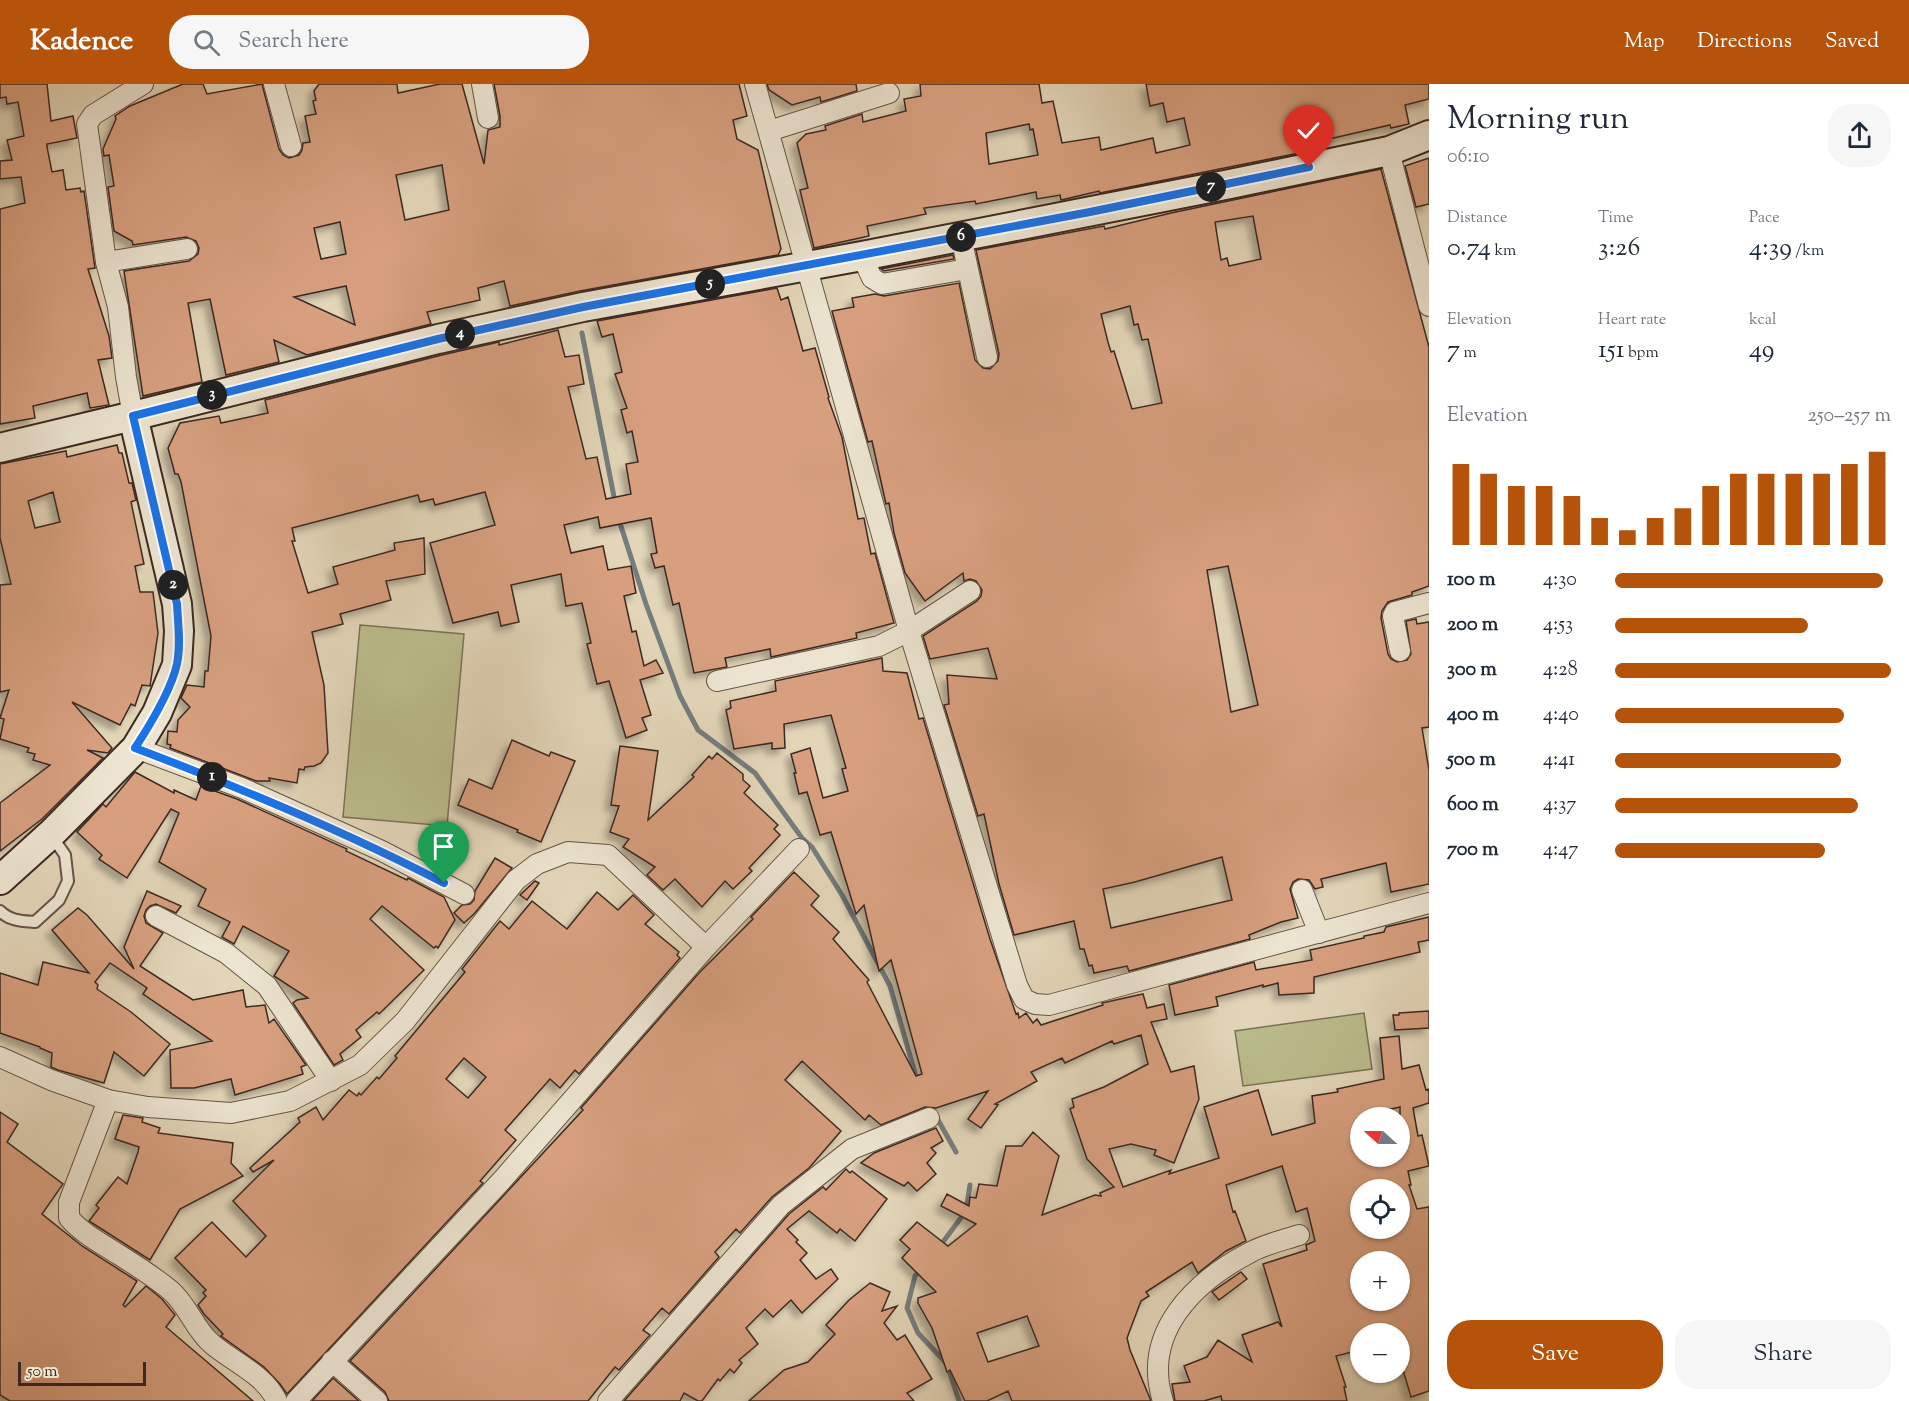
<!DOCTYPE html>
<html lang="en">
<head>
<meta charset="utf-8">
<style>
	body { margin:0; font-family:"Sorts Mill Goudy",serif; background:#f6f6f7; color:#1f2937; height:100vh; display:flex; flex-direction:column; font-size:22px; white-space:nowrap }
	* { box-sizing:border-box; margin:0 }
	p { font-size:20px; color:#747a83 }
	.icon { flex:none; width:33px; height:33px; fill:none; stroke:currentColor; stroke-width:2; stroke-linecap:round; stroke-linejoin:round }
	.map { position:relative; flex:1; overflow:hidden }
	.sheet { display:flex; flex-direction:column; background:#fff; width:480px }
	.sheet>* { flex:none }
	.needle { width:39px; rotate:291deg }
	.buttons { position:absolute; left:1350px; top:1023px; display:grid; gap:12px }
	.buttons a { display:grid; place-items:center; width:60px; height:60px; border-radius:50%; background:#fff; box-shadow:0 2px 4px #0004; font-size:30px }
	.scale { position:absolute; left:18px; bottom:15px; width:128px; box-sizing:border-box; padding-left:6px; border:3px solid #3d2921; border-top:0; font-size:16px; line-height:21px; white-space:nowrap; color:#3d2921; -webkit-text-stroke:4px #ece4d1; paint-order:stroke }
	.pin { position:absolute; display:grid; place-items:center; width:51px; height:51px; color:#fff; margin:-62px -26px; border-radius:50% 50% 50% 0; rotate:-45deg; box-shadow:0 0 6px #0007 }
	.pin .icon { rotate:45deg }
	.km { position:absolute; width:30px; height:30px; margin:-15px; border-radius:50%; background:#222; color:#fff; font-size:16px; line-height:30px; text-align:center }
	.round { display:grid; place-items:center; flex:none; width:63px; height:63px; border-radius:24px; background:#f6f6f7 }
	.head { display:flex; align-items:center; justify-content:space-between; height:102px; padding:0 18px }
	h1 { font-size:33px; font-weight:600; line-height:45px }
	.stats { display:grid; grid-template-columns:repeat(3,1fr); gap:9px; height:102px; padding:6px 18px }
	.stats div { display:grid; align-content:center }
	.stats b { font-size:26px; font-weight:600 }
	.stats small { font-size:16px; font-weight:400 }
	.stats p { font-size:16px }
	.chart { height:168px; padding:12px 18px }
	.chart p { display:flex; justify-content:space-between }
	.chart svg { width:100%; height:108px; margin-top:6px; stroke:#b45309; stroke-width:6 }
	.primary-button { display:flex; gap:12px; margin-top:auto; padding:12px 18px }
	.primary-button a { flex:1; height:69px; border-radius:24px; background:#b45309; color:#fff; font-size:24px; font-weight:600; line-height:69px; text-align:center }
	.primary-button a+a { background:#f6f6f7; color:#1f2937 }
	ul { padding:0 18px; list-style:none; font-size:20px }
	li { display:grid; grid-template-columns:96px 72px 1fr; align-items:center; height:45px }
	li i { height:15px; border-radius:8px; background:#b45309 }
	header { display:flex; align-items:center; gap:36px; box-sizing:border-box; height:84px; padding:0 30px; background:#b45309; color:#fff }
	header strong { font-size:28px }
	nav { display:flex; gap:33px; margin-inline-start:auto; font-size:21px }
	.search { width:420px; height:54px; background:#f6f6f7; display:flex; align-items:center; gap:15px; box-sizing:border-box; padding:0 21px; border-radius:24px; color:#747a83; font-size:22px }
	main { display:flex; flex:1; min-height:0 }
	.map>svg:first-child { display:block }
	.green { fill:#babb8a; stroke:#7c7256; stroke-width:1.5 }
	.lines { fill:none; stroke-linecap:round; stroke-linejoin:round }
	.stream { stroke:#757d7d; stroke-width:5 }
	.building { fill:#d79f7e; stroke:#3d2921; stroke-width:1.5; fill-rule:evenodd; filter:url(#shadow) }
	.lane-casing { stroke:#665447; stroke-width:14 }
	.street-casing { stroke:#665447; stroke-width:22 }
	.secondary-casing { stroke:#3d2921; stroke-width:32 }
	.lane { stroke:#ece4d1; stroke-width:10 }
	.street { stroke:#ece4d1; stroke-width:20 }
	.secondary { stroke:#ece4d1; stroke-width:28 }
	.route-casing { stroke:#fff; stroke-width:12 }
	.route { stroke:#1a73e8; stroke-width:8 }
</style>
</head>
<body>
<header>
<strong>Kadence</strong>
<div class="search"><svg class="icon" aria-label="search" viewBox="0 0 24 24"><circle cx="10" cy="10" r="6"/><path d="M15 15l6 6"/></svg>Search here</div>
<nav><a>Map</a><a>Directions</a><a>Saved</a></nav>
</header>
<main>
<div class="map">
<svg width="1429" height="1317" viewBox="0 0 1429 1317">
	<defs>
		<filter id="shadow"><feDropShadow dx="-5.5" dy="5.5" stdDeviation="3" flood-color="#0004"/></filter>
	</defs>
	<rect width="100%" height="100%" fill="#e2d5b8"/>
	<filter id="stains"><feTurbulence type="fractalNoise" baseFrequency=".00333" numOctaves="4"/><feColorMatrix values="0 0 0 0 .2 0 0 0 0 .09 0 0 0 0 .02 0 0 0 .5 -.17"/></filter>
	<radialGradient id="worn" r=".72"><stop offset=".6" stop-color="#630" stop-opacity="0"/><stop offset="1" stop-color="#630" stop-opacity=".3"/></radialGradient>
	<!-- green -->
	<g class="green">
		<polygon points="360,541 464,550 447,742 343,733"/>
		<polygon points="1364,929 1372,985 1243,1002 1235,947"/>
	</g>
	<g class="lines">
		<!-- stream -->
		<g class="stream">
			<polyline points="582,249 615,418"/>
			<polyline points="619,436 646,520 680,612 698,646 755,689 802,754 812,763 842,811 890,902 917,996"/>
			<polyline points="928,1018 956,1068"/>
			<polyline points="940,1162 966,1127 970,1101"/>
			<polyline points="921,1185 915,1192 907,1224 918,1249 947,1280 959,1317"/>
		</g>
	</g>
	<!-- building -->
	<g class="building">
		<polygon points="0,0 47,0 51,37 73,32 77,54 47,60 47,63 52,88 63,86 66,106 80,104 81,108 84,107 95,184 88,185 109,252 112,274 98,276 109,321 90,324 87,309 33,322 35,334 0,340 0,125 25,119 21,93 0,95 0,77 12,76 7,56 24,52 18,18 7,20 6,13 0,14"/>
		<path d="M183,0H203L207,10L262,0L279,65L283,71L289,74L299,71L302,66L303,59L310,58L305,32L316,30L313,17L316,16L314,7L319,0H397L398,9L440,0H462L484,80L488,46L500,43V32L494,0H739L747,32L733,36L737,55L758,66L781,165L778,171L580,207L510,222L504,197L478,204L480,216L427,228L431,240L307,271L274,256L279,278L226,291L210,215L188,219L202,298L143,312L124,187L189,177L198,170L199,164L196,157L186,153L133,161L132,157L114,147L108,103L114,102L109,71L104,72L103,65L116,35L115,32L130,22ZM442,81L449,126L405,136L396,91ZM340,138L346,170L321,175L314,144ZM346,202L355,241L294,213Z"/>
		<polygon points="767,0 856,0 857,7 821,18 820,13 792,21 769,6"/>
		<path d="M920,0H1039L1042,19L1053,17L1062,59L1099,53L1101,66L1153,54L1156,69L1190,61L1184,34L1167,38L1163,19L1150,22L1146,0H1429V15L1405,21L1409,40L1391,44L1390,41L1303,61L1304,68L1100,109L1099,107L1061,116L1060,111L1037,115L1036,108L976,120L975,117L924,124L926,130L867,142L869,152L814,164L800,106L808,104L797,59L806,50L826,46L825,42L862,30L863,38L906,27L904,15L921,12ZM1029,40L1030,46L1033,45L1038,71L989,80L986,49Z"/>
		<polygon points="1429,74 1429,120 1416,123 1405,82"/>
		<path d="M1381,85L1429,263V502L1412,508V511L1388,518L1382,527L1381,534L1388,570L1391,575L1397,578L1407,576L1411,570L1406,537L1416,535L1417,540L1429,538V643L1422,644L1429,686V800L1391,808L1386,779L1321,795L1323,803L1315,805L1309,796L1298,795L1293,798L1290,805L1298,834L1281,838L1249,851L1250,855L1129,887L1127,882L1094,889L1092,881L1089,882L1084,865H1080L1074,837L1014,851L999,800L984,730L978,732L944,621L949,620L947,591L997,595L988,564L930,575L923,552L977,517L981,512L982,506L976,497L970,495L964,497L963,489L925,517L905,489L894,449L889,419L886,420L872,357L868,358L832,227L854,223L852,214L875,210L884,212L959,199L975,276L983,284L990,285L998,277L999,270L976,166L1104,142L1105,145L1171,129ZM1253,132L1261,175L1229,182L1227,174L1221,176L1215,138ZM1130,222L1134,241L1138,240L1142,256L1148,255L1162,319L1132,325L1114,267L1111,268L1108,258L1101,230ZM1228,482L1258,621L1231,628L1207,486ZM1222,773L1232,816L1111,844L1103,805L1135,798Z"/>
		<polygon points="953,171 954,175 884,187 881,185"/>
		<polygon points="777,204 781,216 788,213 803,267 815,264 829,313 828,314 842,353 858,435 864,434 871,470 875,469 894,539 856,549 857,554 771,573 770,565 725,574 727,583 694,589 679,519 673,521 664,482 655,484 651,470 657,469 651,434 600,444 598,433 564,441 571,469 603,462 608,486 631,482 636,509 624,512 632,548 636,547 644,582 656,576 663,589 640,596 651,631 642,634 647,646 626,654 609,597 597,600 587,560 591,559 582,519 566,522 561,490 511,501 519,538 501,542 498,528 453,539 430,459 495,441 485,408 435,421 433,415 420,418 418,411 292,444 295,457 292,457 308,509 338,500 333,483 395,466 394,459 424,454 425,490 386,497 391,516 340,530 343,540 312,548 324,601 328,669 321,679 314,682 305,683 304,686 299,685 297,699 269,694 270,697 256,697 170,664 171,661 167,660 168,647 177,648 178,636 190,623 181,614 187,601 204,603 205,587 208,587 211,552 181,398 178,390 175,390 168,364 180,339 219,332 221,339 268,329 265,316 442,271 499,258 499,261 558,246 565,273 579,271 584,300 568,303 586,375 597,373 606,415 631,410 626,380 638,378 632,347 627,349 621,326 627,324 615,290 622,288 613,250 602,253 597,237"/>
		<path d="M117,361L119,369H122L129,399H132L136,416L131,418L144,480L135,482L140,508H153L158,549L150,602L142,601L135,622L131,620L120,641L72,618L112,664L108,669L87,666L103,674L42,735L0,767V719L50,681L33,676L35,670L27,668L29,664L0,655L4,635L0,634L9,606L0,608V501L11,500L0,454V380L66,367L67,373ZM53,408L60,438L35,444L28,417Z"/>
		<path d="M882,574L883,587L907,589L919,635L923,634L990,855L1016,930L1018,929L1019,934L1026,929L1033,939L1037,935L1041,941L1103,921L1102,919L1143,910L1147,924L1164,920L1167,935L1151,938L1171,988L1194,982L1199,1015L1174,1079L1154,1071L1156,1066L1131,1060L1109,1065L1123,1103L1171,1086L1169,1090L1219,1074L1204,1023L1258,1006L1272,1051L1315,1039L1312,1012L1338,1008L1337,1005L1384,995L1380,954L1399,952L1402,985L1419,981L1426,1006L1429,1005V1019L1413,1024L1418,1052L1422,1051L1429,1082L1408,1087L1411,1101H1409L1417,1125L1429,1123V1307L1411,1313L1400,1276V1250H1360V1266L1336,1272L1346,1303H1344L1347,1317H1222L1221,1312L1204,1317H1175L1172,1300L1190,1298L1184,1282L1207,1273L1218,1256L1252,1278L1242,1251L1278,1238L1282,1243L1263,1180L1307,1166L1306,1161L1315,1157L1307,1124L1296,1128L1282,1082L1226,1101L1233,1128L1235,1127L1246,1157L1226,1167L1198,1189L1192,1178L1146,1208L1149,1212L1141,1217L1127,1254L1130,1266L1151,1317H1012L1008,1307L987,1317H965L950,1286L947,1288L932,1244L918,1219V1214L936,1208L902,1174L910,1165L900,1156L917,1138L948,1162L976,1140L941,1122L947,1110L969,1122L970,1113L976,1114L979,1100L997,1102L1006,1062H1022L1033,1048L1059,1072L1042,1131L1095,1111L1101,1112L1100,1109L1114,1103L1087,1075L1070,1025L1074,1023L1072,1015L1104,1003L1148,980L1141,951L1114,960L1112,957L1065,979L1062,974L1031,988L1037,997L995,1020L998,1021L981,1044L968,1035L988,1007L936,1024L925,1023L881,1041L869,1031L865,1036L802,977L785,996L841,1047L809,1084L772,1113L740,1149L736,1145L715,1168L719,1173L669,1230L662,1224L643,1246L650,1251L619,1286L615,1283L588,1317H389L385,1308L350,1277L583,1026L581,1024L699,889L753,835L751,833L794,788L819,812L811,821L839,848L833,855L869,896L867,898L916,992L922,990L891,876L879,887L864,821L856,830L831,748L820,751L807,708L799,710L794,689H796L791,670L810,664L823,714L848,707L842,685L846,684L831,631L784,640L785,664L772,665V659L734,665L726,626L731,624L730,617L776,607L775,597ZM1400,1023V1072H1360V1032ZM1360,1106H1400V1144H1360ZM1360,1178H1400V1216H1360ZM1027,1232L1039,1262L988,1278L977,1249Z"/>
		<polygon points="512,656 549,672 551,668 575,677 541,758 517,748 518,746 458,721 469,695 492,705"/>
		<polygon points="620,662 658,667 648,736 694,693 692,691 709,672 712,675 717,669 743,690 743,696 750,702 744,709 778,741 774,745 780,751 749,784 752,787 733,805 725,797 702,823 675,795 663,806 647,791 655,783 623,763 629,755 610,748 619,722 611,721"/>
		<polygon points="135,688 174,709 174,706 196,716 201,702 237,715 347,765 346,767 407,796 408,794 444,813 455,836 438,864 436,862 434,864 382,822 370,835 424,886 379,930 377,928 356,946 361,953 340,970 343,976 334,981 293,919 297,916 308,914 274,892 289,867 243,842 234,860 222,853 230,838 198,822 206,805 159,778 179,729 171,725 127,794 99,775 102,771 77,748 103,720 106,723"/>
		<polygon points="495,774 512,784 474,830 464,839 454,829 462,821 470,820 474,816 475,807"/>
		<polygon points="535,797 539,799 527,816 520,811"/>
		<polygon points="147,807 181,822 176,829 156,820 150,822 146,826 144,832 146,839 163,849 140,882 193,916 243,906 246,923 265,921 269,939 274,935 306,981 301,983 303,990 235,1011 231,995 194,1004 171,1004 170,966 212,957 143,910 147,904 110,879 95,898 98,901 97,905 131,928 170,960 144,992 114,968 104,999 58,986 51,983 52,969 40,964 40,963 0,949 0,889 38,901 43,878 89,889 52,846 78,824 87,831 134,885 124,863"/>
		<path d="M597,808L618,826L633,811L654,831L645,840L679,868L677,871L680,874L579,990L575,986L560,1004L550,995L505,1046L516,1056L480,1097L483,1099L287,1310L280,1300L264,1283L221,1252L223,1250L204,1230L198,1221L206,1212L203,1209L206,1206L175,1174L212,1138L246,1173L266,1152L233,1117L274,1076L253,1088L250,1084L300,1038L298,1034L316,1023L323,1036L349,1006L357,1012L359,1009L361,1011L377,993L379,995L397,974L395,972L465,888L462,885L500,837L509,845L532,817L567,845ZM464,974L486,993L468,1014L446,995Z"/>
		<polygon points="1429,833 1429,856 1418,858 1420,868 1314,893 1314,909 1279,911 1278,899 1263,903 1263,901 1216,913 1218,922 1175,931 1169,901 1254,878 1256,886 1312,876 1310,866 1364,854 1364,852 1384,848 1386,843"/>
		<polygon points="1429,927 1429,944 1395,946 1393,931 1399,931 1399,929"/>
		<polygon points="0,1028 18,1040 7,1058 63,1100 42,1130 82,1162 137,1197 123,1221 125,1223 146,1202 162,1215 175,1231 166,1243 253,1317 10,1317 0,1311"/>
		<polygon points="123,1031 143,1034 142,1038 160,1044 158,1049 233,1059 231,1079 243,1092 180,1125 150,1176 89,1137 99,1124 96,1121 118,1093 127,1100 138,1068 139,1063 115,1055"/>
		<polygon points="936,1044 943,1057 931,1064 936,1069 927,1079 936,1090 917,1107 908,1098 904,1102 861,1079 874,1069"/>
		<polygon points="846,1085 850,1089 852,1087 887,1115 855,1157 840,1145 837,1149 809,1127 787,1145 798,1156 796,1158 807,1169 800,1176 816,1195 831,1185 838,1195 802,1229 791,1216 773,1233 765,1225 746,1244 758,1260 739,1276 742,1279 734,1289 730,1285 720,1297 718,1295 702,1317 698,1317 684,1309 680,1317 624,1317 789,1130 823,1103 826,1106"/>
		<polygon points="1241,1188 1247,1195 1219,1216 1212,1208"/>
		<polygon points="870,1199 890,1208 882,1227 897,1222 884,1239 897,1256 905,1251 932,1295 907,1309 914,1317 749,1317 784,1286 808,1278 835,1250 826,1241 849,1216"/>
		<polygon points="333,1294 359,1317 312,1317"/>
	</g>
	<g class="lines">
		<defs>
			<path id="lane" d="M0,827C10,837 22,837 35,838L59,816L68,797L65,771L51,751"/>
			<g id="street">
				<polyline points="274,0 291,62"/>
				<polyline points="482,0 488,34"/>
				<polyline points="755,0 909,547 1017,901 1024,915 1035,920 1049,921 1429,819"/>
				<polyline points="769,47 889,9"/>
				<polyline points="1389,67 1429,222"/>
				<polyline points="961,153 987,273"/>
				<polyline points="862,172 872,194 882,200 967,185"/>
				<polyline points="106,178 187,165"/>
				<polyline points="133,332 126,293 118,223 106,178 87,40 93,31 143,0"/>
				<polyline points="1400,567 1393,532 1395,528 1429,519"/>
				<polyline points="717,597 879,562 909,547 970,507"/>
				<polyline points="136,664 242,704 382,767 464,810"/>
				<polyline points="1302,806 1319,849"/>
				<polyline points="156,832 226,869 267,902 331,997"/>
				<polyline points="0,973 51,996 108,1016 148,1023 231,1029 290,1017 360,981 405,937 516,796 537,780 568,768 608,771 706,863"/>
				<path d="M108,1016L69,1118V1134C81,1148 97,1157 113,1167C132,1179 152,1191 170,1206C188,1221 194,1245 212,1260C233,1278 264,1290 277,1317"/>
				<polyline points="332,1277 377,1317"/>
				<polyline points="296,1317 503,1095 706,863 799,765"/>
				<polyline points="608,1317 781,1121 852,1065 929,1034"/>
				<path d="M1163,1317C1141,1248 1195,1197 1251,1168C1266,1160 1284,1156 1299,1151"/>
			</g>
			<g id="secondary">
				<polyline points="0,364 133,332 438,255 583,223 862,172 1230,100 1389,67 1429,51"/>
				<polyline points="0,796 51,750 136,664 157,629 177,581 179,547 177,520 133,332"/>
			</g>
		</defs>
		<!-- lane casing -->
		<use href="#lane" class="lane-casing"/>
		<!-- street casing -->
		<use href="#street" class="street-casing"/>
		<!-- secondary casing -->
		<use href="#secondary" class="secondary-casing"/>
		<!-- lane -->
		<use href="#lane" class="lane"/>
		<!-- street -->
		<use href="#street" class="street"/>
		<!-- secondary -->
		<use href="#secondary" class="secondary"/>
	</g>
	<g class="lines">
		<defs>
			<path id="route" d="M444,799C344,747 241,704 135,664C150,641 171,607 177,580C181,561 178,539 177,520L133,332L438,255L583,223L1090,128L1309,83"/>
		</defs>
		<!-- route casing -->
		<use href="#route" class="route-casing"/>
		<!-- route -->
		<use href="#route" class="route"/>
	</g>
	<rect width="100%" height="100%" filter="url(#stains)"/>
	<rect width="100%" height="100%" fill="url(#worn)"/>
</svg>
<div class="buttons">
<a><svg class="needle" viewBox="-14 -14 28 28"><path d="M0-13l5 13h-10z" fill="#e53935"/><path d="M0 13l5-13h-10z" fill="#747a83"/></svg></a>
<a><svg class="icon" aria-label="locate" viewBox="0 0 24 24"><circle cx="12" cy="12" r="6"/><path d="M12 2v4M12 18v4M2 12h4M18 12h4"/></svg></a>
<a>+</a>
<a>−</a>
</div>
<div class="scale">50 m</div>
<div class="pin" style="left:444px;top:799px;background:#1e9e55"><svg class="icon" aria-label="arrive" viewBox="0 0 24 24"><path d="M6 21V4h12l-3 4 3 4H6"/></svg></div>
<div class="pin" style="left:1309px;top:83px;background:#d93025"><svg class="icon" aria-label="check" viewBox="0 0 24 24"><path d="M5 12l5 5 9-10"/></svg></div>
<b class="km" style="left:212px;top:693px">1</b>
<b class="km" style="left:173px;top:501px">2</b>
<b class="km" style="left:212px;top:311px">3</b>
<b class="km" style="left:460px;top:250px">4</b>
<b class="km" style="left:710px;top:200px">5</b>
<b class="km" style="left:961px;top:153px">6</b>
<b class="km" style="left:1211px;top:103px">7</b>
</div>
<section class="sheet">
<div class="head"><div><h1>Morning run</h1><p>06:10</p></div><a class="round"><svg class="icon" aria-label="share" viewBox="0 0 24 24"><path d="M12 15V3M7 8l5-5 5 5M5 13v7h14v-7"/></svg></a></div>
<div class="stats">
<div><p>Distance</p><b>0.74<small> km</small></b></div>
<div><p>Time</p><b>3:26</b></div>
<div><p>Pace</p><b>4:39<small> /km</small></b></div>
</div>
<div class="stats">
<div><p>Elevation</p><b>7<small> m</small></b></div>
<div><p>Heart rate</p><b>151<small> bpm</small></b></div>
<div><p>kcal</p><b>49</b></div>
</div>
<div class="chart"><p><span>Elevation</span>250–257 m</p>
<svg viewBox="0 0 160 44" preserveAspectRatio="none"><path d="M5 44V11M15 44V15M25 44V20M35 44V20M45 44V24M55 44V33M65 44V38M75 44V33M85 44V29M95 44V20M105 44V15M115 44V15M125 44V15M135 44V15M145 44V11M155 44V6"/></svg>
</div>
<ul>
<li><b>100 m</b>4:30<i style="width:97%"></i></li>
<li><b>200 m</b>4:53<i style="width:70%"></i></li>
<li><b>300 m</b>4:28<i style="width:100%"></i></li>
<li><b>400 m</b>4:40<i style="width:83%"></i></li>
<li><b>500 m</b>4:41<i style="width:82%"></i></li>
<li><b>600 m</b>4:37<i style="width:88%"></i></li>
<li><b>700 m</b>4:47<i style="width:76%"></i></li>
</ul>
<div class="primary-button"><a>Save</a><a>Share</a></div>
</section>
</main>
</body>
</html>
